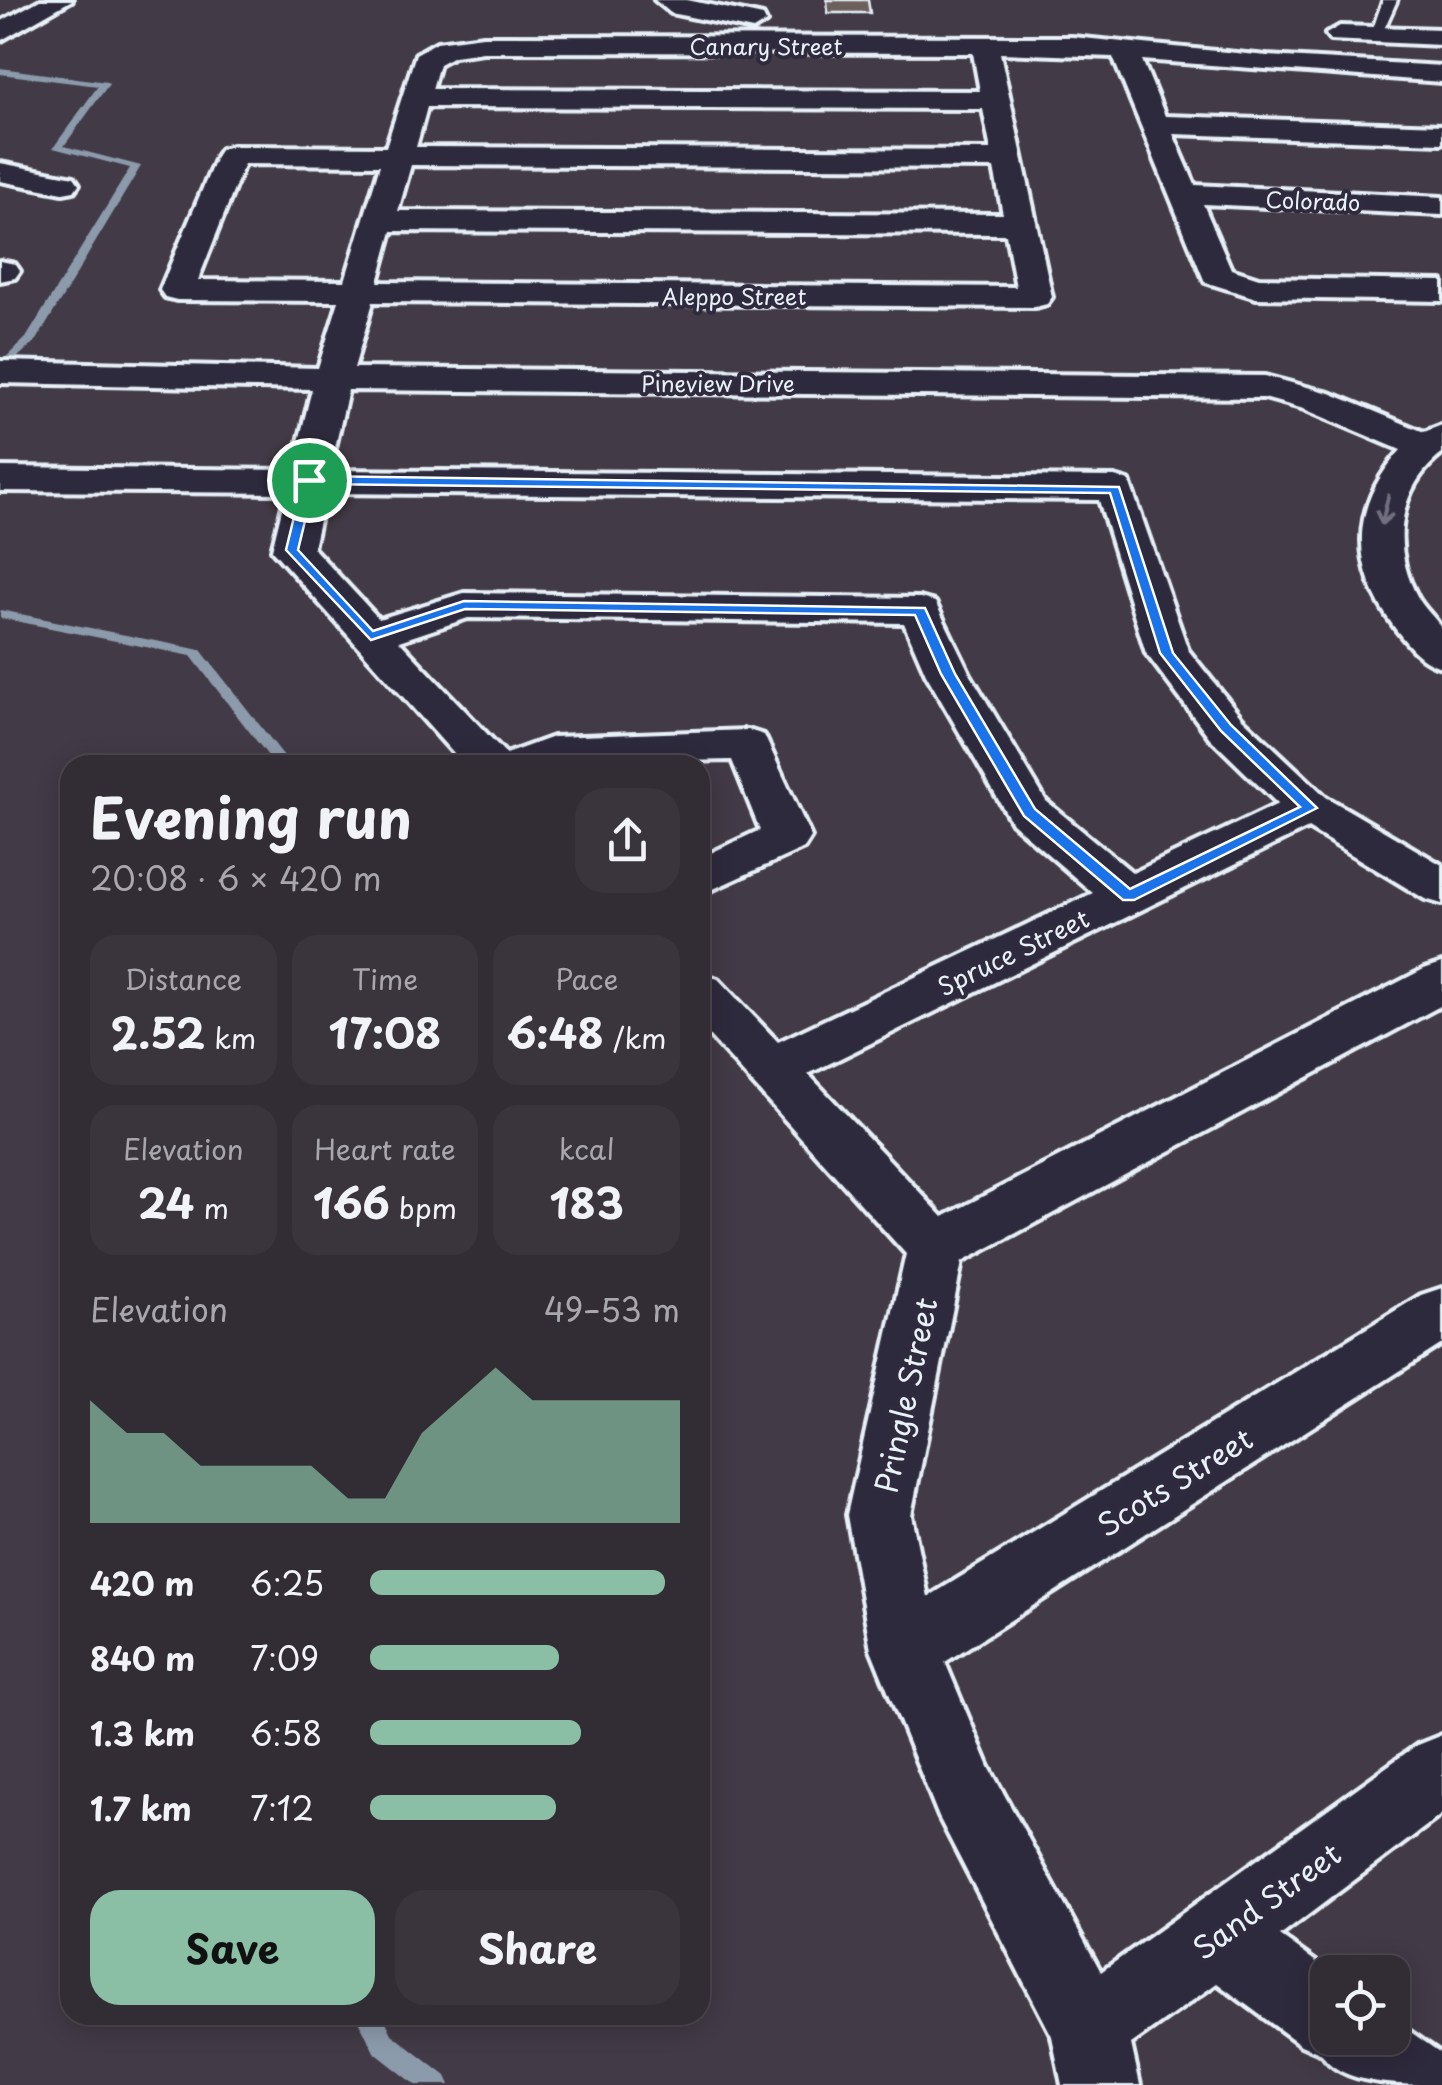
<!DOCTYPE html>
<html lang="en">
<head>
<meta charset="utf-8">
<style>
	body { margin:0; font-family:"Playpen Sans",sans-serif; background:#3a343c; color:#f1f3f6; height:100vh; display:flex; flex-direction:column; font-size:38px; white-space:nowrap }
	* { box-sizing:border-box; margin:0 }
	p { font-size:32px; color:#a8a7ac }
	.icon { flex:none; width:55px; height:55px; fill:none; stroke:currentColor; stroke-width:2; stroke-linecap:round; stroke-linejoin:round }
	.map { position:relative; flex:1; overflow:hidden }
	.panel { position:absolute; left:60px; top:755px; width:650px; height:1270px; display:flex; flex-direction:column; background:#322c34; border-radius:30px; box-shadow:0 5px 25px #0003,0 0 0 2px #4d484f }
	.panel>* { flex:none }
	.fabs { position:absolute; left:1310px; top:1955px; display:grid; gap:20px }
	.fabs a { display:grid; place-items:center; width:100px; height:100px; border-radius:20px; background:#322c34; box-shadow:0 5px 25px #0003,0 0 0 2px #4d484f; font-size:50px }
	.pin { position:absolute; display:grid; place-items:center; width:85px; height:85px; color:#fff; margin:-42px; border:5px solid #fff; border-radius:50%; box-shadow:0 2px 10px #0007 }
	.round { display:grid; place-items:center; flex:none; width:105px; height:105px; border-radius:30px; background:#3a343c }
	.summary { display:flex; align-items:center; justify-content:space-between; height:170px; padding:0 30px }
	h1 { font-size:55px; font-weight:700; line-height:75px }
	.metrics { display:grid; grid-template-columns:repeat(3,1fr); gap:15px; height:170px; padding:10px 30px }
	.metrics div { display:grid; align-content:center; border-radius:25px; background:#3a343c; text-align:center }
	.metrics b { font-size:42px; font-weight:700 }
	.metrics small { font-size:28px; font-weight:400 }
	.metrics p { font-size:28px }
	.chart { height:280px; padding:20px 30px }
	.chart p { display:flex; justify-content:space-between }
	.chart svg { width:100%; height:180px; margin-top:10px; fill:#8abfa5; opacity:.7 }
	.cta { display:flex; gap:20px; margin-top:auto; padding:20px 30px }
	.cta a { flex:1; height:115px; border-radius:30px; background:#8abfa5; color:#111; font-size:40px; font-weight:700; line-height:115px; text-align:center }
	.cta a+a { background:#3a343c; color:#f1f3f6 }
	ul { padding:0 30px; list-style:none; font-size:32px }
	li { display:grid; grid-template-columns:160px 120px 1fr; align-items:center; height:75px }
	li i { height:25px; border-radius:12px; background:#8abfa5 }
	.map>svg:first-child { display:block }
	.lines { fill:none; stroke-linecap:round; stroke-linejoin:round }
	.stream { fill:#8c9bac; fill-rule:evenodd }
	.building { fill:#6d5e5b; stroke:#e8f1f8; stroke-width:2.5 }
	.lane-casing { stroke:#e8f1f8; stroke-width:7 }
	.street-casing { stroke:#e8f1f8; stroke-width:8 }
	.lane { fill:#2f2a3d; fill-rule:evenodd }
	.street { fill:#2f2a3d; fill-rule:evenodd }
	.oneway { stroke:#70707e }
	.route { fill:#1a73e8; stroke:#fff; stroke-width:2.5; fill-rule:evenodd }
	.labels { text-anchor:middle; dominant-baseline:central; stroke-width:8; stroke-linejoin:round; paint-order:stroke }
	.far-street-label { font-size:22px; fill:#e8f1f8; stroke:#2f2a3d }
	.street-label { font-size:25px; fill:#e8f1f8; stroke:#2f2a3d }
	.near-street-label { font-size:30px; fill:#e8f1f8; stroke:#2f2a3d }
</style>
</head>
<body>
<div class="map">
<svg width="1442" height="2085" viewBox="0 0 1442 2085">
	<rect width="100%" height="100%" fill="#423a46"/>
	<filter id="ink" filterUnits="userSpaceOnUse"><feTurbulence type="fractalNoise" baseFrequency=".01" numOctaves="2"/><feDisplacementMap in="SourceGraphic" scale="20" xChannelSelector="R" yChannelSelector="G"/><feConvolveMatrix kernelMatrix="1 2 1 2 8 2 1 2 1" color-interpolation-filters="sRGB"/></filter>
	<g filter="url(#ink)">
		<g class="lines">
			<!-- stream -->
			<g class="stream">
				<polygon points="0,68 107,82 109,84 64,146 141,166 37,340 0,373 0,363 26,338 130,168 53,148 98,86 0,74"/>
				<polygon points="0,610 201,650 291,765 275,765 191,656 0,618"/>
				<polygon points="356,2015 383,2015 392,2034 446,2076 450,2085 416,2085 374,2052"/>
			</g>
		</g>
		<!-- building -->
		<polygon class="building" points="827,0 868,0 870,13 828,13"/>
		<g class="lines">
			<defs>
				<polygon id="lane" points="1383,0 1397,0 1380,38 1370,38"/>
				<g id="street">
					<polygon points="40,0 72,0 0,41 0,22"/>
					<polygon points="655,0 687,0 763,16 766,22 753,30 671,13"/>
					<polygon points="1340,26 1442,29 1442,45 1330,40 1326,34"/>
					<path d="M483,36L1072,37L1267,56L1442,66V82L1142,60L1165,116L1442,125V143L1173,134L1195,185L1442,197V215L1203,204L1231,269L1259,278L1442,281V301L1256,298L1205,282L1113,57L1000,53L1052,297L1047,304L1035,307L373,302L354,368L1265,376L1330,393L1424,432L1442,425V454C1397,488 1391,548 1417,596C1423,608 1435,617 1441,628C1442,637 1442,656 1442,667C1421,662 1408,645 1395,628C1350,566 1350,507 1401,450L1304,409L1264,398L348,390L330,470L1115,477L1129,481L1188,650L1242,718L1326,797L1442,865V904L1425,899L1308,828L808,1074L943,1217L1424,969L1442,963V1005L962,1262L911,1515L928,1597L1421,1295L1442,1288V1344L945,1662L989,1767L1101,1972L1417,1745L1442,1735V1814L1280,1936L1330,1972L1328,2038H1392V2019L1442,2054V2085C1402,2085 1340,2085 1322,2054L1301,2045L1217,1983L1131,2044L1140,2085H1062L1052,2036L939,1817L871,1649L847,1515L906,1254L700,1025V973L718,979L778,1042L1093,893L1012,823L926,674L904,623L468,618L399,641L506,754L553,737L748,730L764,735L811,837L804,848L700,895V858L760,830L732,760L464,765L272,550L286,493L0,491V467L292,470L312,389L0,383V361L318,368L339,301L177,300L165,297L160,290L217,155L221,149L232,146L386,147L416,54L437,42ZM483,52L973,53L980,91L432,89L439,64L454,56ZM427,107L983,109L991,150L416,147ZM244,164L380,165L345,281L198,280ZM411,165L994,168L1003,214L398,211ZM392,231L1006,234L1016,287L378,282ZM325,493L1099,500L1146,653L1210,738L1278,804L1133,873L1046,801L970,674L935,602L920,598L464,593L379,619L313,548Z"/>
					<polygon points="0,163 74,177 79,184 74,191 63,193 0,181"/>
					<polygon points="0,261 15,264 20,271 15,278 0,281"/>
				</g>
			</defs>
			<!-- lane casing -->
			<use href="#lane" class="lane-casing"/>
			<!-- street casing -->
			<use href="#street" class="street-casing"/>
			<!-- lane -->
			<use href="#lane" class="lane"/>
			<!-- street -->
			<use href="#street" class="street"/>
		</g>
		<!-- one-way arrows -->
		<defs><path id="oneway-shaft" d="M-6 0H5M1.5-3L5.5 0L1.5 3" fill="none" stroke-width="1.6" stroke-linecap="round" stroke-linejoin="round" transform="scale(2.5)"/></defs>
		<use class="oneway" href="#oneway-shaft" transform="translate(1385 510) rotate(103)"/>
	</g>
	<!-- route -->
	<path class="route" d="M309,476L1119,487L1173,653L1231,725L1317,808L1134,900H1123L1024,816L941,674L915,615L465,609L371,640L286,550L303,480ZM314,484L1110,493L1160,653L1221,731L1300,807L1130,889L1035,809L955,674L925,608L464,601L373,631L298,550Z"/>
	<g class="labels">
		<!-- far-street labels -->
		<g class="far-street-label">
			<text x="766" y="45">Canary Street</text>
			<text transform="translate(1313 200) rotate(2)">Colorado</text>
			<text x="734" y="295">Aleppo Street</text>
			<text x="718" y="382">Pineview Drive</text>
		</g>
		<!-- street labels -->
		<g class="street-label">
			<text transform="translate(1013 952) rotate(-26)">Spruce Street</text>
		</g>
		<!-- near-street labels -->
		<g class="near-street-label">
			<text transform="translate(905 1395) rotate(-78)">Pringle Street</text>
			<text transform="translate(1174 1481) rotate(-32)">Scots Street</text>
			<text transform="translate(1266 1900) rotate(-36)">Sand Street</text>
		</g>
	</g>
</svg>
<div class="fabs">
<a><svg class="icon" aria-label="locate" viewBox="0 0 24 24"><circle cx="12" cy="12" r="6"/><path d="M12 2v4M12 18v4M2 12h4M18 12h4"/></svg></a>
</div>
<div class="pin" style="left:309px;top:480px;background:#1e9e55"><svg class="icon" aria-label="arrive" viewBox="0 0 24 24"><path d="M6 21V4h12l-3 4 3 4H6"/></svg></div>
<section class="panel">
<div class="summary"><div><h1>Evening run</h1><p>20:08 · 6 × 420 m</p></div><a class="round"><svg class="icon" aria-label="share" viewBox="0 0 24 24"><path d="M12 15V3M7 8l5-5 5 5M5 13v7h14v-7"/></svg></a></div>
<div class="metrics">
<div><p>Distance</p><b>2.52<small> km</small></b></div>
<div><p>Time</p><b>17:08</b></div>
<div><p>Pace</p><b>6:48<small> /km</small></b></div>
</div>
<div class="metrics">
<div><p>Elevation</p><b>24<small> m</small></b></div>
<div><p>Heart rate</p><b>166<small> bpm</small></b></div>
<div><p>kcal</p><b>183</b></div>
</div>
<div class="chart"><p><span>Elevation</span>49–53 m</p>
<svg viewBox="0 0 160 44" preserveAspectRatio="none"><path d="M0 44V14L10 22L20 22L30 30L40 30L50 30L60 30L70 38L80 38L90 22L100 14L110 6L120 14L130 14L140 14L150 14L160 14V44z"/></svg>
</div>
<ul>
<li><b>420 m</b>6:25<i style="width:95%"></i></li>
<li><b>840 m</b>7:09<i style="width:61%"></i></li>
<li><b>1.3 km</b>6:58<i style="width:68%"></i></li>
<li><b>1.7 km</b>7:12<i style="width:60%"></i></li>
</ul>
<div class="cta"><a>Save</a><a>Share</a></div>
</section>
</div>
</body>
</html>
